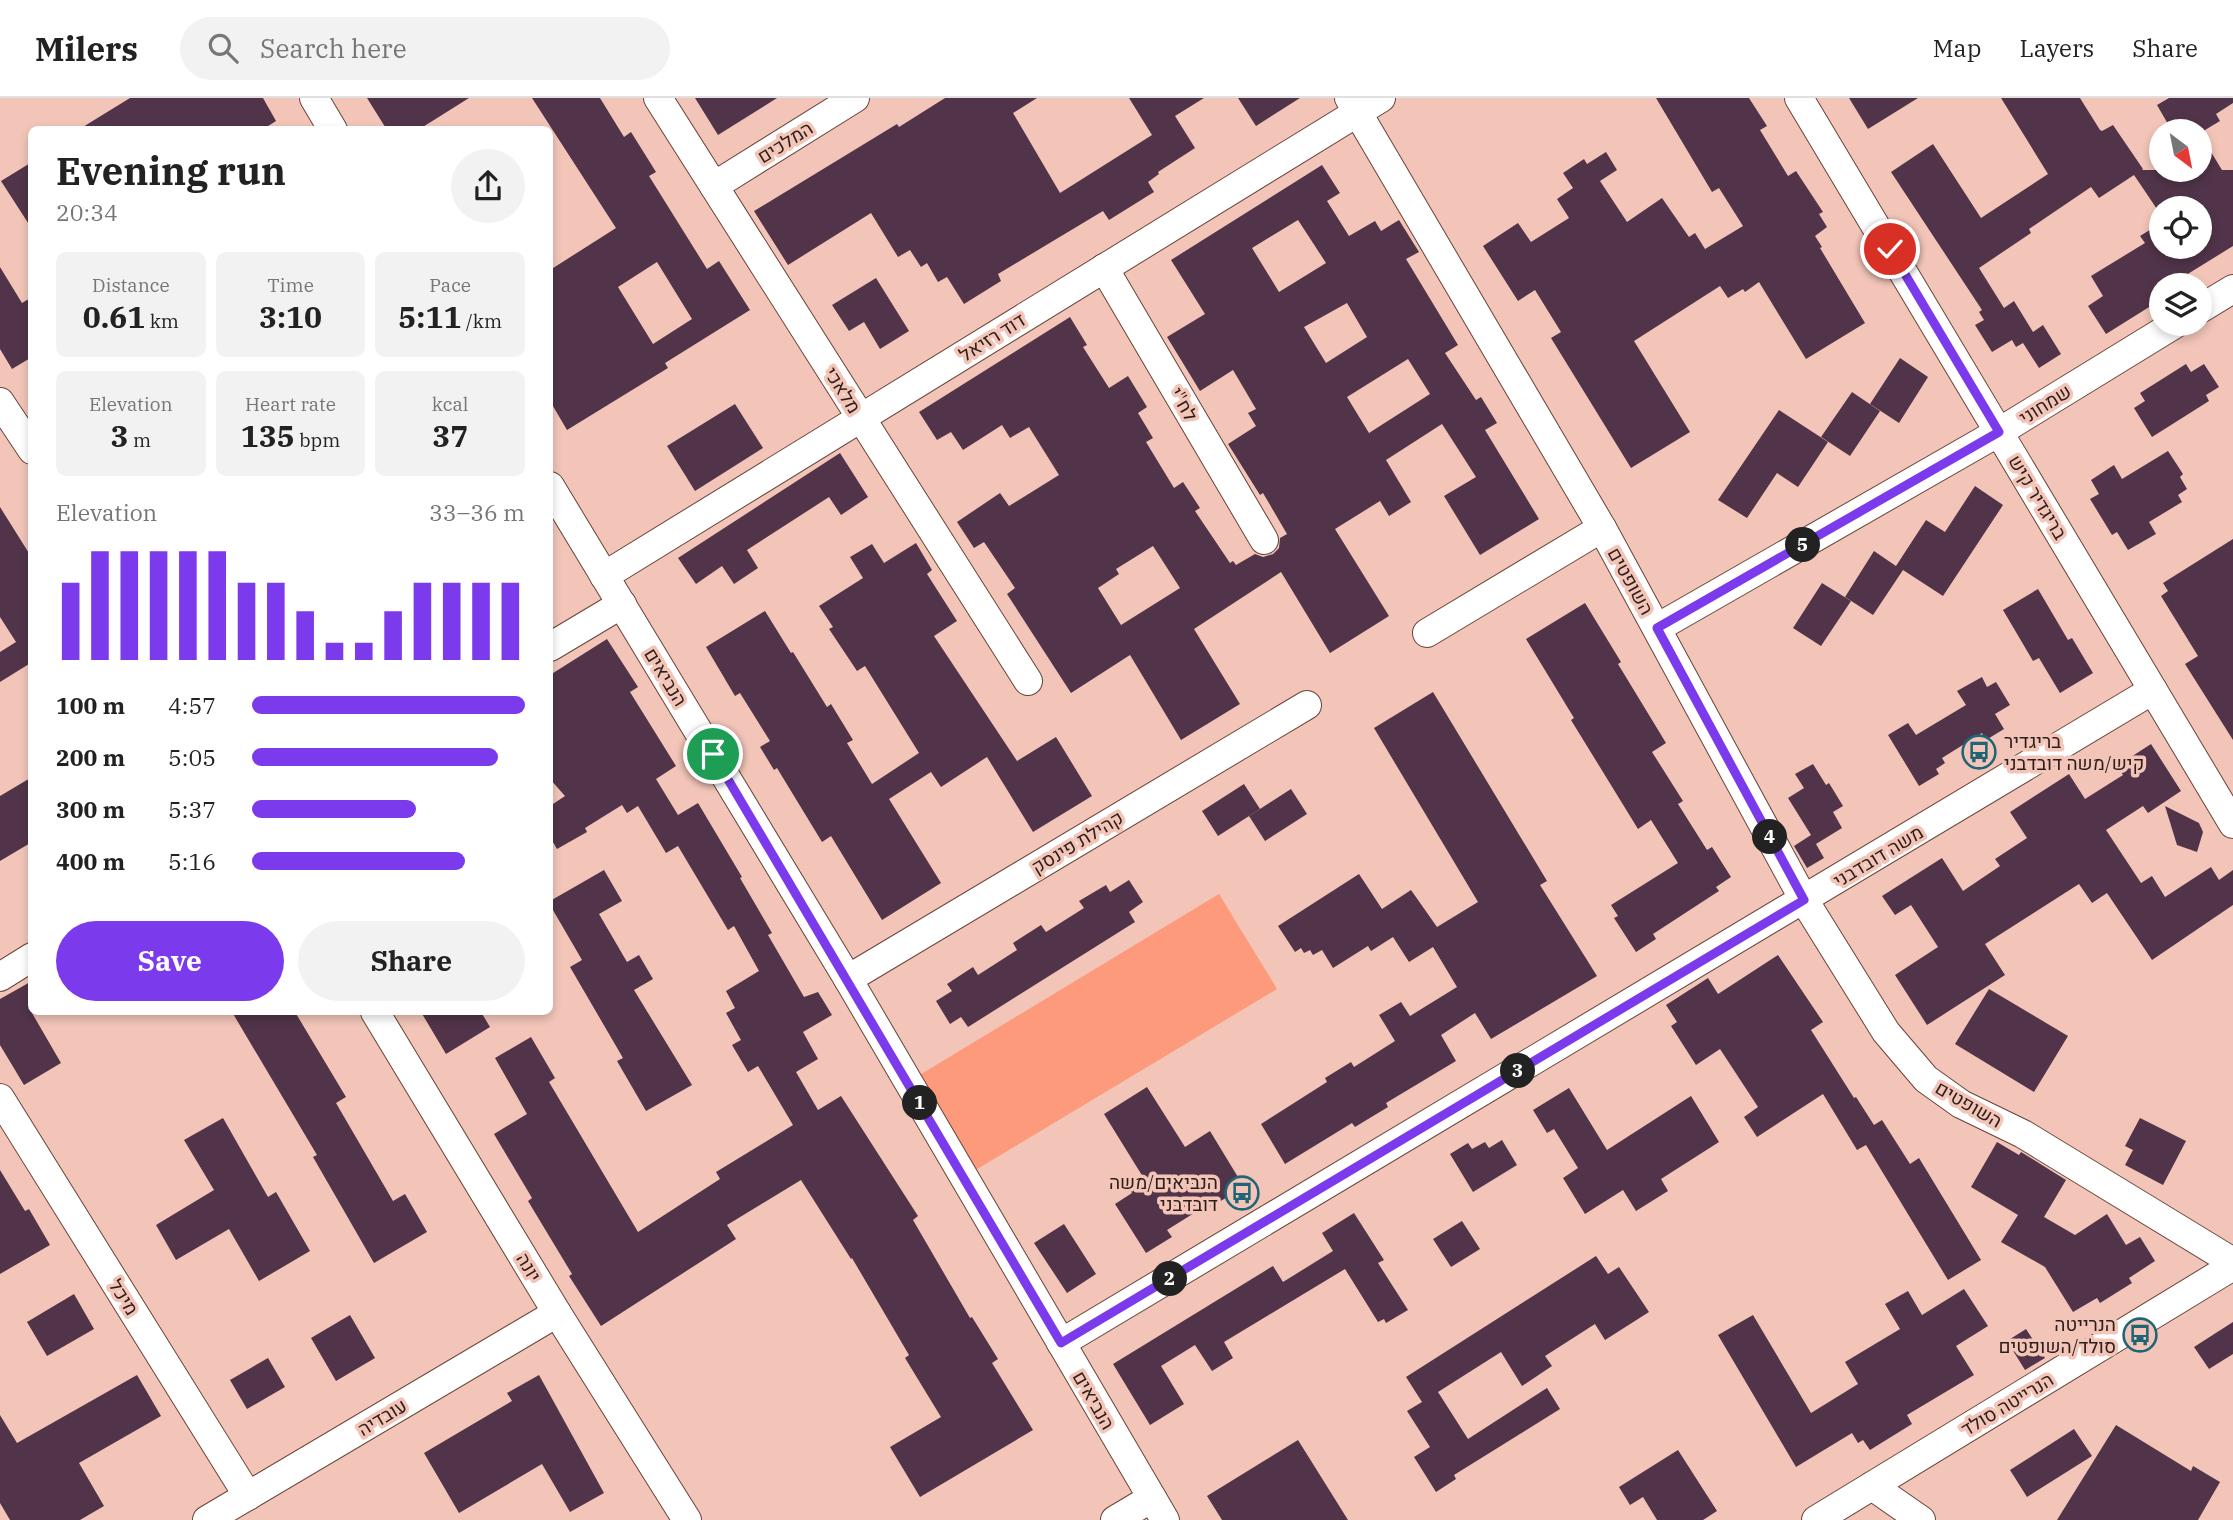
<!DOCTYPE html>
<html lang="en">
<head>
<meta charset="utf-8">
<style>
	body { margin:0; font-family:"IBM Plex Serif",Heebo,serif; background:#f2f2f2; color:#222; height:100vh; display:flex; flex-direction:column; font-size:26px; white-space:nowrap }
	* { box-sizing:border-box; margin:0 }
	p { font-size:23px; color:#767676 }
	.icon { flex:none; width:38px; height:38px; fill:none; stroke:currentColor; stroke-width:2; stroke-linecap:round; stroke-linejoin:round }
	.map { position:relative; flex:1; overflow:hidden }
	.details { position:absolute; left:28px; top:28px; width:525px; height:889px; display:flex; flex-direction:column; background:#fff; border-radius:10px; box-shadow:0 4px 10px #0003 }
	.details>* { flex:none }
	.needle { width:46px; rotate:148deg }
	.tools { position:absolute; left:2149px; top:21px; display:grid; gap:14px }
	.tools a { display:grid; place-items:center; width:63px; height:63px; border-radius:50%; background:#fff; box-shadow:0 4px 10px #0003; font-size:35px }
	.pin { position:absolute; display:grid; place-items:center; width:60px; height:60px; color:#fff; margin:-30px; border:4px solid #fff; border-radius:50%; box-shadow:0 2px 7px #0007 }
	.km { position:absolute; width:35px; height:35px; margin:-18px; border-radius:50%; background:#222; color:#fff; font-size:19px; line-height:35px; text-align:center }
	.round { display:grid; place-items:center; flex:none; width:74px; height:74px; border-radius:37px; background:#f2f2f2 }
	.summary { display:flex; align-items:center; justify-content:space-between; height:119px; padding:0 28px }
	h1 { font-size:38px; font-weight:700; line-height:52px }
	.stats { display:grid; grid-template-columns:repeat(3,1fr); gap:10px; height:119px; padding:7px 28px }
	.stats div { display:grid; align-content:center; border-radius:10px; background:#f2f2f2; text-align:center }
	.stats b { font-size:30px; font-weight:700 }
	.stats small { font-size:19px; font-weight:400 }
	.stats p { font-size:19px }
	.chart { height:196px; padding:14px 28px }
	.chart p { display:flex; justify-content:space-between }
	.chart svg { width:100%; height:126px; margin-top:7px; stroke:#7c3aed; stroke-width:6 }
	.action { display:flex; gap:14px; margin-top:auto; padding:14px 28px }
	.action a { flex:1; height:80px; border-radius:42px; background:#7c3aed; color:#fff; font-size:28px; font-weight:700; line-height:80px; text-align:center }
	.action a+a { background:#f2f2f2; color:#222 }
	ul { padding:0 28px; list-style:none; font-size:23px }
	li { display:grid; grid-template-columns:112px 84px 1fr; align-items:center; height:52px }
	li i { height:18px; border-radius:9px; background:#7c3aed }
	header { display:flex; align-items:center; gap:42px; box-sizing:border-box; height:98px; padding:0 35px; background:#fff; border-bottom:2px solid #e0e0e0 }
	header strong { font-size:33px }
	nav { display:flex; gap:38px; margin-inline-start:auto; font-size:24px }
	.search { width:490px; height:63px; background:#f2f2f2; display:flex; align-items:center; gap:18px; box-sizing:border-box; padding:0 24px; border-radius:38px; color:#767676; font-size:26px }
	.map>svg:first-child { display:block }
	.green { fill:#fd9a7c }
	.building { fill:#513449; fill-rule:evenodd }
	.lines { fill:none; stroke-linecap:round; stroke-linejoin:round }
	.minor-casing { stroke:#684439; stroke-width:30 }
	.minor { stroke:#fff; stroke-width:28 }
	.route-casing { stroke:#fff; stroke-width:14 }
	.route { stroke:#7c3aed; stroke-width:9 }
	.labels { text-anchor:middle; dominant-baseline:central; stroke-width:7; stroke-linejoin:round; paint-order:stroke }
	.street-label { font-size:19px; fill:#2e1e19; stroke:#f2c5b8 }
	.poi-label { font-size:19px; fill:#2e1e19; stroke:#f2c5b8; text-anchor:end }
</style>
</head>
<body>
<header>
<strong>Milers</strong>
<div class="search"><svg class="icon" aria-label="search" viewBox="0 0 24 24"><circle cx="10" cy="10" r="6"/><path d="M15 15l6 6"/></svg>Search here</div>
<nav><a>Map</a><a>Layers</a><a>Share</a></nav>
</header>
<div class="map">
<svg width="2233" height="1422" viewBox="0 0 2233 1422">
	<rect width="100%" height="100%" fill="#f2c5b8"/>
	<!-- green -->
	<polygon class="green" points="1219,796 1277,891 964,1079 908,984"/>
	<!-- building -->
	<g class="building">
		<polygon points="130,0 263,0 276,23 262,32 78,32"/>
		<polygon points="367,0 469,0 418,32 387,32"/>
		<path d="M532,0H600L624,39L631,34L656,74L649,78L707,171L719,163L750,212L665,265L668,270L567,332L550,303V172L616,130ZM657,164L692,221L653,246L618,189Z"/>
		<polygon points="695,0 777,0 718,37"/>
		<polygon points="945,0 1037,0 1013,15 1060,95 1152,37 1129,0 1204,0 1175,18 1195,50 1158,74 1159,76 1148,84 1154,94 1109,122 1103,113 998,176 1001,183 964,206 947,179 938,184 927,165 921,169 910,152 898,159 871,115 788,167 754,113 897,26 899,29"/>
		<polygon points="1238,0 1300,0 1256,28"/>
		<polygon points="1656,0 1749,0 1767,28 1760,32 1788,78 1796,73 1823,114 1819,116 1827,129 1815,138 1822,149 1820,150 1865,225 1806,261 1759,184 1745,194 1743,191 1728,200 1720,188 1634,243 1690,334 1631,370 1551,240 1561,234 1535,192 1518,203 1483,148 1518,125 1531,144 1569,120 1557,101 1573,90 1563,75 1584,61 1587,66 1606,54 1617,72 1600,83 1627,124 1662,100 1689,139 1695,135 1705,151 1743,128 1719,90 1712,94"/>
		<polygon points="1849,0 1918,0 1868,31"/>
		<polygon points="2001,0 2080,0 2100,32 2102,33 2113,27 2143,71 2142,72 2200,72 2200,36 2222,72 2233,72 2233,148 2170,187 2161,187 2161,193 2150,200 2154,206 2106,236 2088,208 2103,198 2091,178 2145,145 2140,138 2161,125 2161,149 2200,149 2200,110 2161,110 2161,117 2134,77 2099,100 2091,89 2029,131 2031,135 1979,170 2004,210 2014,203 2033,234 2043,227 2061,256 2039,270 2023,245 2016,249 2012,242 1992,254 1975,227 1984,222 1979,214 1982,212 1891,74 1933,46 1981,120 2048,76"/>
		<polygon points="2169,0 2233,0 2233,5 2216,16 2220,23 2200,35 2200,33 2172,33 2157,7"/>
		<polygon points="32,64 32,131 1,83"/>
		<path d="M1322,67L1340,95L1327,103L1349,138L1375,123L1381,133L1399,122L1419,154L1406,161L1458,247L1445,255L1476,302L1481,299L1497,325L1485,332L1539,421L1480,457L1444,398L1476,379L1442,326L1386,362L1411,404L1389,418L1380,403L1335,431L1389,518L1330,555L1281,474L1194,531L1240,606L1181,642L1130,557L1071,595L1007,496L1015,490L984,444L974,450L957,424L1000,395L1009,408L1059,377L1029,329L1010,340L1002,327L963,352L951,334L937,342L919,314L1070,219L1087,247L1083,249L1109,290L1128,278L1147,309L1138,315L1153,340L1146,344L1174,390L1183,384L1200,410L1195,413L1230,465L1233,463L1236,467L1255,456L1263,459L1273,456L1279,450L1280,440L1287,436L1263,395L1260,397L1228,346L1256,328L1248,315L1256,311L1233,272L1200,293L1167,239L1205,216L1171,162ZM1298,122L1326,165L1279,194L1252,150ZM1347,205L1367,239L1326,265L1304,229ZM1408,261L1430,296L1369,335L1347,299ZM1153,448L1180,490L1121,527L1098,490L1119,476L1116,471Z"/>
		<polygon points="0,169 22,205 32,199 32,259 12,271 0,251"/>
		<polygon points="876,180 909,233 880,251 864,224 849,233 832,207"/>
		<polygon points="1900,260 1928,279 1899,325 1870,306"/>
		<polygon points="2186,266 2191,274 2204,266 2219,289 2206,297 2209,303 2152,339 2134,310 2145,303 2140,295"/>
		<polygon points="1852,294 1880,313 1850,358 1821,339"/>
		<polygon points="735,306 763,350 695,393 667,348"/>
		<polygon points="1779,312 1828,344 1798,389 1777,375 1747,420 1718,402"/>
		<polygon points="2168,353 2183,376 2180,379 2187,391 2178,397 2182,404 2149,424 2156,436 2128,452 2117,434 2112,437 2090,401 2099,396 2091,382 2114,367 2122,381"/>
		<polygon points="840,355 868,399 841,417 829,399 747,452 758,470 734,486 722,468 696,486 678,460"/>
		<polygon points="1975,388 2003,407 1943,498 1903,472 1873,517 1845,499 1874,453 1896,468 1926,422 1945,434"/>
		<polygon points="0,409 32,460 32,570 29,566 0,584 0,554 16,544 0,519"/>
		<polygon points="2233,441 2233,642 2185,566 2198,558 2161,498 2168,493 2163,485"/>
		<polygon points="916,445 932,472 927,476 957,523 934,538 1017,663 1056,639 1092,698 1033,734 987,659 941,689 931,674 889,701 941,785 882,822 831,738 822,744 777,670 774,672 760,649 770,643 740,595 735,598 706,549 765,513 791,555 793,554 827,609 831,606 853,642 847,645 872,686 919,655 865,568 857,573 829,531 833,529 819,508 863,480 850,459 872,446 884,465"/>
		<polygon points="1822,485 1851,503 1821,548 1793,530"/>
		<polygon points="2038,491 2068,542 2072,540 2093,575 2060,595 2039,560 2033,563 2003,512"/>
		<polygon points="1585,505 1621,564 1618,566 1666,645 1652,654 1683,703 1678,706 1707,752 1712,749 1731,779 1716,789 1719,793 1653,836 1656,841 1636,854 1614,820 1618,818 1611,807 1678,765 1651,722 1638,731 1571,622 1574,620 1526,541"/>
		<polygon points="607,541 638,589 630,594 676,668 656,681 678,717 698,705 742,779 740,780 772,835 768,837 804,899 818,894 832,917 803,934 818,961 796,974 818,1012 841,998 918,1118 913,1122 970,1220 972,1219 998,1261 992,1265 1033,1332 920,1399 890,1349 941,1319 905,1260 909,1257 852,1160 851,1161 801,1082 727,1127 736,1141 601,1228 569,1178 572,1176 528,1103 532,1100 494,1036 527,1016 495,960 531,939 555,980 549,984 638,1134 720,1081 716,1074 793,1027 758,968 748,974 732,947 741,942 726,915 735,910 726,893 759,873 734,828 728,832 678,748 666,755 638,708 627,715 622,707 585,730 587,734 557,751 550,739 550,708 565,698 550,681 550,577"/>
		<polygon points="1982,579 1987,589 1996,584 2010,607 1995,616 2004,631 1986,642 1982,635 1942,660 1945,665 1936,671 1939,676 1919,688 1888,637 1908,625 1916,637 1966,607 1957,593"/>
		<polygon points="1433,594 1547,783 1540,787 1597,878 1491,941 1475,915 1441,937 1456,963 1386,1005 1388,1009 1355,1029 1352,1025 1285,1066 1261,1026 1327,984 1325,980 1351,964 1354,969 1395,943 1379,917 1401,904 1410,918 1457,889 1433,849 1409,864 1393,839 1371,853 1368,848 1333,870 1322,852 1313,857 1310,852 1304,855 1301,850 1295,854 1278,828 1359,776 1382,811 1411,792 1437,829 1478,804 1374,630"/>
		<polygon points="2151,646 2181,693 2148,715 2143,708 2106,732 2141,785 2152,778 2165,799 2211,769 2219,782 2233,772 2233,807 2152,862 2107,795 2092,805 2079,786 1985,846 2005,877 1927,927 1895,877 1938,849 1911,807 1895,817 1882,798 1942,760 1963,793 2000,768 1995,761 2027,740 2010,714 2069,676 2085,701 2123,677 2117,668"/>
		<polygon points="1813,666 1826,687 1829,685 1843,708 1833,714 1842,730 1816,746 1824,760 1807,770 1794,748 1811,737 1788,700 1804,690 1795,676"/>
		<polygon points="32,679 32,744 0,763 0,698"/>
		<polygon points="1244,686 1260,711 1218,738 1202,713"/>
		<polygon points="1291,691 1307,716 1265,743 1249,718"/>
		<polygon points="2165,708 2199,725 2203,734 2197,754 2177,747"/>
		<polygon points="604,772 622,803 599,816 627,864 639,857 653,881 634,892 692,987 646,1013 617,963 623,960 570,869 582,862 550,807 550,803"/>
		<polygon points="1129,782 1143,804 1129,814 1135,824 968,929 961,919 950,926 936,903 952,893 947,886 973,869 978,877 1017,852 1013,845 1041,827 1046,834 1084,810 1079,803 1106,787 1110,794"/>
		<polygon points="1778,857 1823,924 1811,932 1854,1000 1856,999 1874,1027 1882,1022 1910,1066 1919,1060 1981,1162 1948,1182 1866,1047 1857,1052 1823,996 1757,1039 1744,1019 1758,1009 1720,951 1696,967 1671,928 1677,924 1666,907 1708,880 1718,896"/>
		<polygon points="32,883 32,915 61,965 24,987 0,947 0,901"/>
		<polygon points="1989,891 2068,938 2034,994 1955,946"/>
		<polygon points="232,914 295,914 346,999 336,1005 393,1103 405,1096 427,1134 374,1165 313,1059 317,1057"/>
		<polygon points="421,914 481,914 490,929 446,956"/>
		<polygon points="1147,989 1185,1049 1210,1033 1244,1089 1209,1110 1207,1107 1167,1132 1172,1139 1146,1155 1115,1106 1132,1095 1128,1089 1143,1079 1104,1016"/>
		<polygon points="1569,990 1607,1052 1691,998 1719,1044 1661,1081 1668,1093 1636,1113 1623,1092 1585,1116 1563,1080 1578,1070 1554,1031 1547,1035 1533,1012"/>
		<polygon points="223,1020 268,1099 276,1094 310,1153 259,1183 229,1131 176,1162 156,1127 214,1092 184,1042"/>
		<polygon points="2140,1020 2186,1043 2163,1087 2125,1067 2133,1052 2125,1048"/>
		<polygon points="1502,1042 1517,1067 1473,1094 1450,1056 1468,1045 1472,1051 1485,1044 1489,1050"/>
		<polygon points="1997,1044 2019,1057 2021,1054 2066,1082 2044,1119 2075,1137 2107,1116 2126,1147 2140,1139 2155,1163 2129,1180 2132,1185 2100,1205 2097,1200 2073,1214 2045,1169 2001,1144 2018,1117 1971,1089"/>
		<polygon points="0,1072 25,1113 29,1111 50,1147 0,1176"/>
		<polygon points="1354,1115 1384,1162 1378,1165 1408,1212 1386,1225 1384,1221 1378,1224 1345,1171 1224,1244 1233,1260 1212,1273 1195,1247 1161,1268 1184,1306 1150,1327 1113,1266 1273,1168 1283,1184 1333,1153 1322,1135"/>
		<polygon points="1462,1123 1480,1151 1451,1169 1433,1141"/>
		<polygon points="1064,1126 1096,1176 1067,1195 1034,1145"/>
		<polygon points="1596,1158 1608,1176 1619,1169 1649,1214 1605,1242 1595,1226 1545,1258 1552,1268 1522,1288 1501,1254 1438,1294 1468,1341 1547,1290 1560,1311 1454,1377 1456,1381 1436,1394 1414,1359 1430,1349 1407,1313 1422,1304 1406,1279"/>
		<polygon points="1964,1191 1988,1228 1956,1248 1974,1277 1907,1317 1912,1326 1870,1352 1863,1342 1858,1345 1852,1335 1796,1369 1718,1237 1753,1217 1811,1315 1858,1286 1845,1264 1900,1231 1885,1206 1908,1193 1922,1217"/>
		<polygon points="74,1196 94,1231 47,1258 27,1224"/>
		<polygon points="350,1217 375,1260 336,1283 311,1240"/>
		<polygon points="2233,1224 2233,1256 2209,1271 2194,1249"/>
		<polygon points="2026,1231 2045,1260 2025,1272 2007,1243"/>
		<polygon points="268,1260 285,1289 247,1311 230,1282"/>
		<polygon points="137,1277 161,1318 79,1365 104,1408 80,1422 10,1422 0,1405 0,1317 17,1345"/>
		<polygon points="539,1277 604,1395 570,1414 542,1366 459,1415 424,1355 512,1303 507,1295"/>
		<polygon points="2116,1327 2191,1373 2193,1368 2220,1384 2198,1422 2057,1422"/>
		<polygon points="2074,1331 2092,1358 2027,1399 2010,1372"/>
		<polygon points="1298,1342 1348,1422 1222,1422 1207,1398"/>
		<polygon points="1678,1352 1717,1413 1703,1422 1657,1422 1643,1399 1630,1407 1619,1389"/>
	</g>
	<g class="lines">
		<defs>
			<g id="minor">
				<polyline points="314,0 333,32"/>
				<polyline points="658,0 1028,583"/>
				<polyline points="1349,0 1602,430 1804,802 1886,934 1926,981 1961,1006 2023,1036 2233,1164"/>
				<polyline points="1799,0 2233,726"/>
				<polyline points="714,88 855,0"/>
				<polyline points="1104,170 1264,442"/>
				<polyline points="2200,211 2233,191"/>
				<polyline points="0,304 32,352"/>
				<polyline points="550,388 848,881 1165,1422"/>
				<polyline points="604,478 1381,0"/>
				<polyline points="1657,530 1999,334 2175,226"/>
				<polyline points="1427,535 1602,430"/>
				<polyline points="550,549 622,506"/>
				<polyline points="0,879 32,859"/>
				<polyline points="848,881 1307,607"/>
				<polyline points="375,914 557,1215 687,1422"/>
				<polyline points="0,1000 248,1398"/>
				<polyline points="1061,1245 2153,592"/>
				<polyline points="1872,1388 1921,1422"/>
				<polyline points="207,1422 557,1215"/>
				<polyline points="1115,1422 1152,1400"/>
				<polyline points="1816,1422 2233,1168"/>
			</g>
		</defs>
		<!-- minor casing -->
		<use href="#minor" class="minor-casing"/>
		<!-- minor -->
		<use href="#minor" class="minor"/>
	</g>
	<g class="lines">
		<defs>
			<polyline id="route" points="713,656 1061,1245 1804,802 1657,530 1999,334 1890,151"/>
		</defs>
		<!-- route casing -->
		<use href="#route" class="route-casing"/>
		<!-- route -->
		<use href="#route" class="route"/>
	</g>
	<!-- icons -->
	<defs>
		<symbol id="bus-ring" viewBox="-11 -11 22 22"><circle r="9.5" fill="#f2c5b8" stroke="#206576" stroke-width="1.5"/><path d="M-5-6H5V4H4V6H2V4H-2V6H-4V4H-5ZM-3.5-4V0h7V-4ZM-3.5 1.2v1.5H-2V1.2ZM2 1.2v1.5H3.5V1.2Z" fill="#206576"/></symbol>
	</defs>
	<g fill-rule="evenodd">
		<use href="#bus-ring" x="1960" y="635" width="38" height="38"/>
		<use href="#bus-ring" x="1223" y="1076" width="38" height="38"/>
		<use href="#bus-ring" x="2121" y="1218" width="38" height="38"/>
	</g>
	<g class="labels">
		<!-- street labels -->
		<g class="street-label">
			<text transform="translate(785 44) rotate(-32)">המלכים</text>
			<text transform="translate(992 239) rotate(-32)">דוד רזיאל</text>
			<text transform="translate(843 292) rotate(58)">מלאכי</text>
			<text transform="translate(1184 306) rotate(60)">לח"י</text>
			<text transform="translate(2045 306) rotate(-32)">שמחוני</text>
			<text transform="translate(2038 399) rotate(59)">בריגדיר קיש</text>
			<text transform="translate(1631 483) rotate(61)">השופטים</text>
			<text transform="translate(666 579) rotate(59)">הנביאים</text>
			<text transform="translate(1077 744) rotate(-31)">קהילת פינסק</text>
			<text transform="translate(1878 758) rotate(-31)">משה דובדבני</text>
			<text transform="translate(1969 1006) rotate(30)">השופטים</text>
			<text transform="translate(529 1169) rotate(59)">יונה</text>
			<text transform="translate(124 1199) rotate(58)">מיכל</text>
			<text transform="translate(1094 1302) rotate(60)">הנביאים</text>
			<text transform="translate(2007 1306) rotate(-31)">הנרייטה סולד</text>
			<text transform="translate(382 1319) rotate(-31)">עובדיה</text>
		</g>
		<!-- poi labels -->
		<g class="poi-label">
			<text x="2004" y="643" text-anchor="start">בריגדיר<tspan x="2004" dy="22">קיש/משה דובדבני</tspan></text>
			<text x="1218" y="1084">הנביאים/משה<tspan x="1218" dy="22">דובדבני</tspan></text>
			<text x="2116" y="1226">הנרייטה<tspan x="2116" dy="22">סולד/השופטים</tspan></text>
		</g>
	</g>
</svg>
<div class="tools">
<a><svg class="needle" viewBox="-14 -14 28 28"><path d="M0-13l5 13h-10z" fill="#e53935"/><path d="M0 13l5-13h-10z" fill="#767676"/></svg></a>
<a><svg class="icon" aria-label="locate" viewBox="0 0 24 24"><circle cx="12" cy="12" r="6"/><path d="M12 2v4M12 18v4M2 12h4M18 12h4"/></svg></a>
<a><svg class="icon" aria-label="layers" viewBox="0 0 24 24"><path d="M12 4l9 5-9 5-9-5zM3 14l9 5 9-5"/></svg></a>
</div>
<div class="pin" style="left:713px;top:656px;background:#1e9e55"><svg class="icon" aria-label="arrive" viewBox="0 0 24 24"><path d="M6 21V4h12l-3 4 3 4H6"/></svg></div>
<div class="pin" style="left:1890px;top:151px;background:#d93025"><svg class="icon" aria-label="check" viewBox="0 0 24 24"><path d="M5 12l5 5 9-10"/></svg></div>
<b class="km" style="left:920px;top:1005px">1</b>
<b class="km" style="left:1170px;top:1181px">2</b>
<b class="km" style="left:1518px;top:973px">3</b>
<b class="km" style="left:1770px;top:739px">4</b>
<b class="km" style="left:1803px;top:447px">5</b>
<section class="details">
<div class="summary"><div><h1>Evening run</h1><p>20:34</p></div><a class="round"><svg class="icon" aria-label="share" viewBox="0 0 24 24"><path d="M12 15V3M7 8l5-5 5 5M5 13v7h14v-7"/></svg></a></div>
<div class="stats">
<div><p>Distance</p><b>0.61<small> km</small></b></div>
<div><p>Time</p><b>3:10</b></div>
<div><p>Pace</p><b>5:11<small> /km</small></b></div>
</div>
<div class="stats">
<div><p>Elevation</p><b>3<small> m</small></b></div>
<div><p>Heart rate</p><b>135<small> bpm</small></b></div>
<div><p>kcal</p><b>37</b></div>
</div>
<div class="chart"><p><span>Elevation</span>33–36 m</p>
<svg viewBox="0 0 160 44" preserveAspectRatio="none"><path d="M5 44V17M15 44V6M25 44V6M35 44V6M45 44V6M55 44V6M65 44V17M75 44V17M85 44V27M95 44V38M105 44V38M115 44V27M125 44V17M135 44V17M145 44V17M155 44V17"/></svg>
</div>
<ul>
<li><b>100 m</b>4:57<i style="width:100%"></i></li>
<li><b>200 m</b>5:05<i style="width:90%"></i></li>
<li><b>300 m</b>5:37<i style="width:60%"></i></li>
<li><b>400 m</b>5:16<i style="width:78%"></i></li>
</ul>
<div class="action"><a>Save</a><a>Share</a></div>
</section>
</div>
</body>
</html>
